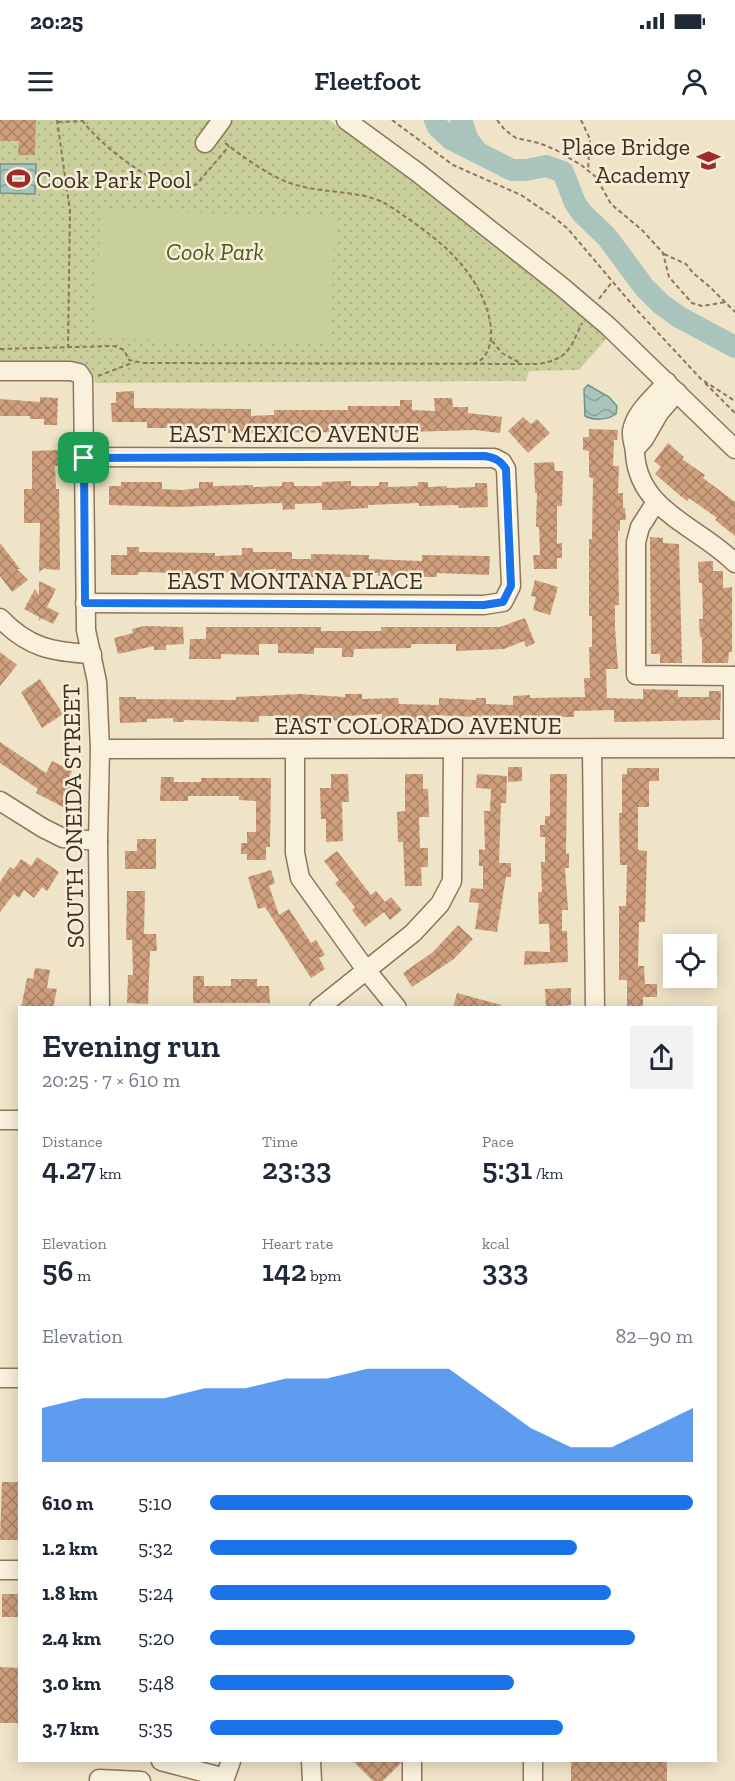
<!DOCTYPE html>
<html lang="en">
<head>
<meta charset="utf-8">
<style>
	body { margin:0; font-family:"Zilla Slab",serif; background:#f2f2f3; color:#1f2937; height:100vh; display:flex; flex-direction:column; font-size:22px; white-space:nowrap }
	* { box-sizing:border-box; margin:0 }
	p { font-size:20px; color:#747a83 }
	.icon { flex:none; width:33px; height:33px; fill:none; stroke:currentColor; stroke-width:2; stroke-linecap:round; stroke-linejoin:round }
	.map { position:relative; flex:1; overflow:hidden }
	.details { position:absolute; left:18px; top:886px; width:699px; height:756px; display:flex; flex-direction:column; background:#fff; border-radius:0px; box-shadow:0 3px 15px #0003 }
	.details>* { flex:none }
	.fabs { position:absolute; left:663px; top:814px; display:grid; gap:12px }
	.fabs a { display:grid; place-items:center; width:54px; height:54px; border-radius:0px; background:#fff; box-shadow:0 3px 15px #0003; font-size:30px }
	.pin { position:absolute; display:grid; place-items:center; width:51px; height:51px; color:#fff; margin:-26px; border-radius:12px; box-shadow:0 3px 9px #0006 }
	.round { display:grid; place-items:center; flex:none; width:63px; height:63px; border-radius:0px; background:#f2f2f3 }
	.overview { display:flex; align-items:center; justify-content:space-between; height:102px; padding:0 24px }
	h1 { font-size:33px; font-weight:600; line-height:45px }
	.figures { display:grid; grid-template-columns:repeat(3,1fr); gap:9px; height:102px; padding:6px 24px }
	.figures div { display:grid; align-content:center }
	.figures b { font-size:30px; font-weight:600 }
	.figures small { font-size:16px; font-weight:400 }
	.figures p { font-size:16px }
	.chart { height:168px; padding:12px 24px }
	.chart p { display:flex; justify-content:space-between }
	.chart svg { width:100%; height:108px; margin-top:6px; fill:#1a73e8; opacity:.7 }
	ul { padding:0 24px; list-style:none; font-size:20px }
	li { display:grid; grid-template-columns:96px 72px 1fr; align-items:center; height:45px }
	li i { height:15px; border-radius:8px; background:#1a73e8 }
	.status { display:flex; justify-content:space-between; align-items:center; height:42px; padding:0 30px; background:#fff; direction:ltr }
	.status svg { height:16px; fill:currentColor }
	header { display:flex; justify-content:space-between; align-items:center; height:78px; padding:0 24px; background:#fff; font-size:27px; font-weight:600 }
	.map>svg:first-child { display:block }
	.park { fill:url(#park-dots) }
	.garden { fill:#c9cf9b }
	.water { fill:url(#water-waves); stroke:#6f938a; stroke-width:1.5 }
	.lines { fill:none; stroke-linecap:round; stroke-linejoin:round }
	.river { stroke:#a9c4bc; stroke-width:22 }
	.building { fill:url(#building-cross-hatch) }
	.minor-casing { stroke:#8d765c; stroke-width:21 }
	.path { stroke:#8d765c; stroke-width:2; stroke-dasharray:4.5 3; stroke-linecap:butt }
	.minor { stroke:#faf1dc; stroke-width:18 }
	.route-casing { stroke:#fff; stroke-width:12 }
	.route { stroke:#1a73e8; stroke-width:8 }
	.labels { text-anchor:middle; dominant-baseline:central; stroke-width:5; stroke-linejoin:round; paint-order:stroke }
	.poi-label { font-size:24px; fill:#3d2e20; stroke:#f7eed8; text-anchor:end }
	.park-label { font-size:24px; font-style:italic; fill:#4d5a26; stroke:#f7eed8 }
	.street-label { font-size:24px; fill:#3d2e20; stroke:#f7eed8 }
</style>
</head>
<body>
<div class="status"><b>20:25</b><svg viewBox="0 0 49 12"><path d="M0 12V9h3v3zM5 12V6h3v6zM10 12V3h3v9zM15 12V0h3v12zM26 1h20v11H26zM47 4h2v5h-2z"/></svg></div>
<header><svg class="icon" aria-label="menu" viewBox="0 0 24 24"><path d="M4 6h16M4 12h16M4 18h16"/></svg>Fleetfoot<svg class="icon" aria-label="person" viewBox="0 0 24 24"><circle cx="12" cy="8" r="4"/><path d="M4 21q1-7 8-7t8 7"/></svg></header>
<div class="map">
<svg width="735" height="1661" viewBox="0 0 735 1661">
	<defs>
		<pattern id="park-dots" width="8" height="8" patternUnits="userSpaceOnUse" patternTransform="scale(1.5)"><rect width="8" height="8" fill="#c9cf9b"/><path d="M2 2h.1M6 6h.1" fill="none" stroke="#aeb285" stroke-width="1.8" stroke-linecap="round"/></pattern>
		<pattern id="water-waves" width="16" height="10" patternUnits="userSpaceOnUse" patternTransform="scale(1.5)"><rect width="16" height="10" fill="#a9c4bc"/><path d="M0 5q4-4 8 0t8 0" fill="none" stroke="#8ba098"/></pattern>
		<pattern id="building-cross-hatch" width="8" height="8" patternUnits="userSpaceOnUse" patternTransform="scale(1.5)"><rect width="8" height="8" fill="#cf9f7d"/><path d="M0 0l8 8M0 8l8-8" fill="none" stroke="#a98266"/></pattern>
	</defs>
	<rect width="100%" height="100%" fill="#f0e4c8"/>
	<!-- park -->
	<path class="park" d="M0,0H329L478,110L607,218L579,250L529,251L526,261L95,263C93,251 87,247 76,243L0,242Z"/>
	<!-- garden -->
	<polygon class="garden" points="100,91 334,96 331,223 97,218"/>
	<!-- water -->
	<g class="water">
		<polygon points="0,44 36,44 35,74 0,73"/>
		<path d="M588,265L609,277L617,286L616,294C607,300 594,301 585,296L584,269Z"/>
	</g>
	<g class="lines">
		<!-- river -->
		<g class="river">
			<polyline points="435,0 438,7 451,19 512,50 526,50 546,46 563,52 575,83 582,93 607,117 644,167 661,184 679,197 735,227"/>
			<polyline points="461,0 468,20 475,29"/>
		</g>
	</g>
	<!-- building -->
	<g class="building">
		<polygon points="0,0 36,0 35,35 18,35 19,21 0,21"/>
		<polygon points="134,271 134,288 251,289 251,296 274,295 274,290 348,290 348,286 400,286 400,280 412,280 412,290 435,291 434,278 452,278 453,287 468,287 468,293 502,297 500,313 475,310 378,313 377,305 359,305 359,312 222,313 199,312 199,308 147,308 147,302 112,302 111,283 116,283 116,272"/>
		<polygon points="40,277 58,278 57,305 44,305 44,299 30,299 30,296 0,296 0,279 40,282"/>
		<polygon points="523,297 531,304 537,299 550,313 528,333 508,311"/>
		<polygon points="589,309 618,310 617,320 614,320 613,346 619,346 618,373 623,373 623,388 625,388 626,400 620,400 620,411 618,411 619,485 615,485 615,507 618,549 606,549 607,578 643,579 643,569 678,570 678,577 709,577 709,571 721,571 720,600 614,602 614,590 574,591 574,597 555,597 556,601 475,601 475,597 435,595 435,602 382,602 382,594 345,596 345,601 329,600 329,602 282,603 282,596 259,596 259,602 184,600 184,602 173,602 173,598 147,599 147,602 120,603 119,577 136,577 136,579 236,580 236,577 299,574 345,577 345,574 362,574 362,579 398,578 399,584 439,585 439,578 476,580 476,578 486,578 486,584 513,585 513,576 530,575 530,578 585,577 584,558 590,558 589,527 592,527 592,496 589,496 589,419 592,419 593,358 589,357 589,331 583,330 583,317 589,317"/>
		<polygon points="668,323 684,337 682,339 705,355 703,358 735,382 735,416 715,400 717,398 689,378 687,381 677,373 655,354 661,347 654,341"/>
		<polygon points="60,330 60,346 55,346 56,369 59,369 60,450 45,449 46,447 39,452 40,403 24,403 24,369 32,369 32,331"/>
		<polygon points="554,342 555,351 563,351 562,386 557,386 557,424 562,423 562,438 557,438 557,449 534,449 533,435 540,435 539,407 536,407 537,373 535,373 534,343"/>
		<polygon points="351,361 351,366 379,366 379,362 388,362 388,367 418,366 418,362 428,362 428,367 447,366 447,368 475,367 475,363 487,363 488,387 459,388 458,385 419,386 419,383 368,385 368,388 334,390 322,390 322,383 295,384 295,389 283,390 282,383 176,387 109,385 109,366 121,366 121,362 162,362 162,369 183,370 199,368 199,362 213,362 213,366 253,365 253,367 282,366 282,362 294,362 294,366 322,366 322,362"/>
		<polygon points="650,417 663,418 663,423 679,424 682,543 660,543 660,534 651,534"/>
		<polygon points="0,423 20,449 17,449 28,460 12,472 0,456"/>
		<polygon points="127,427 139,427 139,432 215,433 215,436 242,435 242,428 253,428 253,432 292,432 292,439 311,439 311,434 369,435 369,439 422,441 422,435 490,436 489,455 437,453 437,457 408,457 378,456 378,453 358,453 358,457 276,457 276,449 254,450 254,456 236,457 236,452 180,455 180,453 139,452 138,455 111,455 111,435 127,435"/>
		<polygon points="713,441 713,451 723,451 723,468 732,467 732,532 729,532 728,543 702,543 702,517 700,517 699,499 703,499 702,463 699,463 698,442"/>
		<polygon points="535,460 558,467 550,495 533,490 536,477 531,476"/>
		<polygon points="39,461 56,469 47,487 59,493 53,504 41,498 39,501 39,497 24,489 35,469 39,475"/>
		<polygon points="525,498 535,523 526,527 524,521 504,529 456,531 456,524 411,524 411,528 354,529 353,537 342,537 342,528 314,528 314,534 278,533 278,524 259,524 259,535 221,534 221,539 189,539 190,519 206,519 206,507 321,507 321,511 381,511 381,507 500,507"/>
		<polygon points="144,506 183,507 184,524 166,525 166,530 154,530 154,526 118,534 114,518 133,513 132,509"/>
		<polygon points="0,532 17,545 0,566"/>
		<polygon points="40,559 63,594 42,608 21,572"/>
		<polygon points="0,622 46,653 52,641 72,651 68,659 75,663 63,687 36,673 38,669 0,643"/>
		<polygon points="508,647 522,647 522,661 508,662"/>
		<polygon points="627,648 659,648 659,661 649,661 649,687 638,687 638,730 647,731 645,802 639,802 638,846 644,846 645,864 657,864 657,877 643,877 643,888 627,888 627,860 619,860 619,786 626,786 627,745 620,745 619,693 622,693 622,654 627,654"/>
		<polygon points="331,654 348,654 349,682 342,682 343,721 326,722 326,699 321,699 320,668 331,668"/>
		<polygon points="405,654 423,654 423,669 428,669 429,697 419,697 420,728 428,728 428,747 421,747 422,766 405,766 403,722 398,722 397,692 405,691"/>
		<polygon points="477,654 507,656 506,683 501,683 499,743 511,743 511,757 506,757 497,812 475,809 479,783 469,782 471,768 483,769 483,746 479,746 479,729 485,730 484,691 490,691 491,669 476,668"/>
		<polygon points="550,654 567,654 566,734 569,733 569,748 565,748 568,790 562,790 562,811 567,811 568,842 524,845 525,831 550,832 549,804 539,804 538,772 542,772 541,742 545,742 545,717 540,717 540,705 545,705 545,696 550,696"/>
		<polygon points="161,657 174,657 174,662 201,662 201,658 271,658 270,727 266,727 266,740 247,740 247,734 241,734 241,723 247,723 247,712 256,712 256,681 239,680 239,676 188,676 188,681 160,681"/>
		<polygon points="137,719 156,719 156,749 125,749 125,731 137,731"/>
		<polygon points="337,731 371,775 376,771 385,782 391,777 402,790 390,800 384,792 365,807 352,790 355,787 335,763 339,760 324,741"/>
		<polygon points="37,737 59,752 47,771 42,767 34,778 24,770 19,778 14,774 0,792 0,762 10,747 14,749 21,739 31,746"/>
		<polygon points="271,750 275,763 269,766 279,795 289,789 311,823 316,820 325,835 319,838 325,849 311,858 265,787 258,789 248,757"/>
		<polygon points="127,771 145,771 144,814 156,814 157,831 150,831 148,884 127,883 128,855 133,855 132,820 126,820"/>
		<polygon points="458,805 473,819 454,839 412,867 403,853 433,832"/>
		<polygon points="35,848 50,850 47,868 57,869 53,888 21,888 27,858 33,859"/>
		<polygon points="193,856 204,856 204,866 231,866 231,859 257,859 257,866 269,866 270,883 193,883"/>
		<polygon points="571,868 571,885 562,886 562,888 546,888 545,869"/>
		<polygon points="457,873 501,885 501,888 453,888"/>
		<polygon points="2,1362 20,1362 20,1420 0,1420"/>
		<polygon points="2,1474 19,1474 20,1497 2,1497"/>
		<polygon points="0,1547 20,1548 20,1603 0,1603"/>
		<polygon points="353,1641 401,1641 401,1643 383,1661 373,1661"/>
		<rect x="571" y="1641" width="96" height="20"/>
	</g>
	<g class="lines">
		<defs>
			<g id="minor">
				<polyline points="346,0 417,52 561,166 608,206 735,329"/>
				<polyline points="205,23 222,0"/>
				<polyline points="0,251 70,251 79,253 83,259 86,510 97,562 100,629 98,721 100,888"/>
				<path d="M667,262C655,276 635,292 632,311C631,319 635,326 635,334C639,392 700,407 735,443"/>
				<polyline points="635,329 644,319 659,293 677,272"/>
				<polyline points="84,337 494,338 502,342 506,349 511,466 503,482 484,485 85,483"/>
				<polyline points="656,382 640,407 636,422 636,555 735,556"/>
				<path d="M0,498C28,528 53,532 92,534"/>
				<polyline points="733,556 733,628"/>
				<polyline points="100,629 735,628"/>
				<polyline points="295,629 295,733 300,758 366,850 397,888"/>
				<polyline points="592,629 595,888"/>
				<polyline points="0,681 43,708 63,718 98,721"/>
				<polyline points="319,888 413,813 440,784 452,761 453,629"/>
				<polyline points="0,1000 20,1000"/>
				<polyline points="0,1258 20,1258"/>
				<polyline points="0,1450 20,1450"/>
				<polyline points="161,1641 225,1658 231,1641"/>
				<polyline points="311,1641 312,1661"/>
				<polyline points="412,1641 412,1661"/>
				<polyline points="99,1659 141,1661"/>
				<polyline points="533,1661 533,1641"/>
			</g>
		</defs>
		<!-- minor casing -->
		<use href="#minor" class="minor-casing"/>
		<!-- path -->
		<g class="path">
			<polyline points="57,0 70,91 68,227"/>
			<path d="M82,0C98,23 151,65 180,68C186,69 192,67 197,64L229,26"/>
			<polyline points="392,0 453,45 521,75 555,98 568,109 635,188 701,259 735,281"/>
			<polyline points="497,0 505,10 516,18 539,23 556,30 581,45 596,57 611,84 642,110 663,133 669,157 692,183 702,186 726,182"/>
			<polyline points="581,0 590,19 588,51"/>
			<polyline points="58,2 82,1"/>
			<path d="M225,23C242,36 269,56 290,63C318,73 348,70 375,79C387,83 397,91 407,98C444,123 480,154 490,201C493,217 491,237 474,244"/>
			<polyline points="664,134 686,144 693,153 710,167 735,192"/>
			<polyline points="599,179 612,162"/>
			<polyline points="492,221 502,233 520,243"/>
			<path d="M0,229L114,226L124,230L129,240L143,243L538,244C569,239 570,228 582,203"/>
			<polyline points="98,256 132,243"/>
			<polyline points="705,263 735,293"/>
		</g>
		<!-- minor -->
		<use href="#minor" class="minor"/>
	</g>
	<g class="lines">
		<defs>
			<path id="route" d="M485,336C495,338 500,340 506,349L511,466L503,482L484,485L85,483L84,338Z"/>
		</defs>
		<!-- route casing -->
		<use href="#route" class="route-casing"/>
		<!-- route -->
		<use href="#route" class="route"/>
	</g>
	<!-- icons -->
	<defs>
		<symbol id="school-bare" viewBox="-9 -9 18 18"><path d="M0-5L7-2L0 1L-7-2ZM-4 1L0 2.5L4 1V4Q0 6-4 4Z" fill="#9e2a2b" stroke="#f7eed8" stroke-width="2.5" paint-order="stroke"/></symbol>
		<symbol id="stadium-bare" viewBox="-9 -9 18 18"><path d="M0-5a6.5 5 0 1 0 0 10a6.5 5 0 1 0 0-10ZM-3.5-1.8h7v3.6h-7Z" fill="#9e2a2b" stroke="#f7eed8" stroke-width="2.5" paint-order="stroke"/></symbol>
	</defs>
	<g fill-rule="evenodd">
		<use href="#school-bare" x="692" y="24" width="33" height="33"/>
		<use href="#stadium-bare" x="2" y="42" width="33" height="33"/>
	</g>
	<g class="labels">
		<!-- poi labels -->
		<g class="poi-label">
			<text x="690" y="26">Place Bridge<tspan x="690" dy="28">Academy</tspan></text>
			<text x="36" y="59" text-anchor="start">Cook Park Pool</text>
		</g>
		<!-- park labels -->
		<g class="park-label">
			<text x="215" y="131">Cook Park</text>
		</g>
		<!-- street labels -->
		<g class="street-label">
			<text x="294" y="313">EAST MEXICO AVENUE</text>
			<text x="295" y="460">EAST MONTANA PLACE</text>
			<text x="418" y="605">EAST COLORADO AVENUE</text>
			<text transform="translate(73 696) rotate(-91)">SOUTH ONEIDA STREET</text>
		</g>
	</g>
</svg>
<div class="fabs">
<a><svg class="icon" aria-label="locate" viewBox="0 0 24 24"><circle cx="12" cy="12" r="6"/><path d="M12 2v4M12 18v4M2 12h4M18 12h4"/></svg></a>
</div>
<div class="pin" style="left:84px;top:338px;background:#1e9e55"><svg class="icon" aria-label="arrive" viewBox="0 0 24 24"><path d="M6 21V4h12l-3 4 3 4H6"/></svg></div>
<section class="details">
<div class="overview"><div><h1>Evening run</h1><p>20:25 · 7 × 610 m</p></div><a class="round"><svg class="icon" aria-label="share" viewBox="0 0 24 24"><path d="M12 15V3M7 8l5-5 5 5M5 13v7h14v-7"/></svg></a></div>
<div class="figures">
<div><p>Distance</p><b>4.27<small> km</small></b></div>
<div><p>Time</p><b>23:33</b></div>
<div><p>Pace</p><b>5:31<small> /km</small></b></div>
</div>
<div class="figures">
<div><p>Elevation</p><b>56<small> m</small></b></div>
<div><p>Heart rate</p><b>142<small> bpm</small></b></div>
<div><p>kcal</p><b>333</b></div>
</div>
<div class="chart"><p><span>Elevation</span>82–90 m</p>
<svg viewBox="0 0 160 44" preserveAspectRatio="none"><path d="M0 44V22L10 18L20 18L30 18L40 14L50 14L60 10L70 10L80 6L90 6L100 6L110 18L120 30L130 38L140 38L150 30L160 22V44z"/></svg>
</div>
<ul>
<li><b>610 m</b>5:10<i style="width:100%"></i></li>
<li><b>1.2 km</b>5:32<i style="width:76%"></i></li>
<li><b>1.8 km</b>5:24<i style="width:83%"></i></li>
<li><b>2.4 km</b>5:20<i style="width:88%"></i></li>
<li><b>3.0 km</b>5:48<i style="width:63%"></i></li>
<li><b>3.7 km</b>5:35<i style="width:73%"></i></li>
</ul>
</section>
</div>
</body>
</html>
